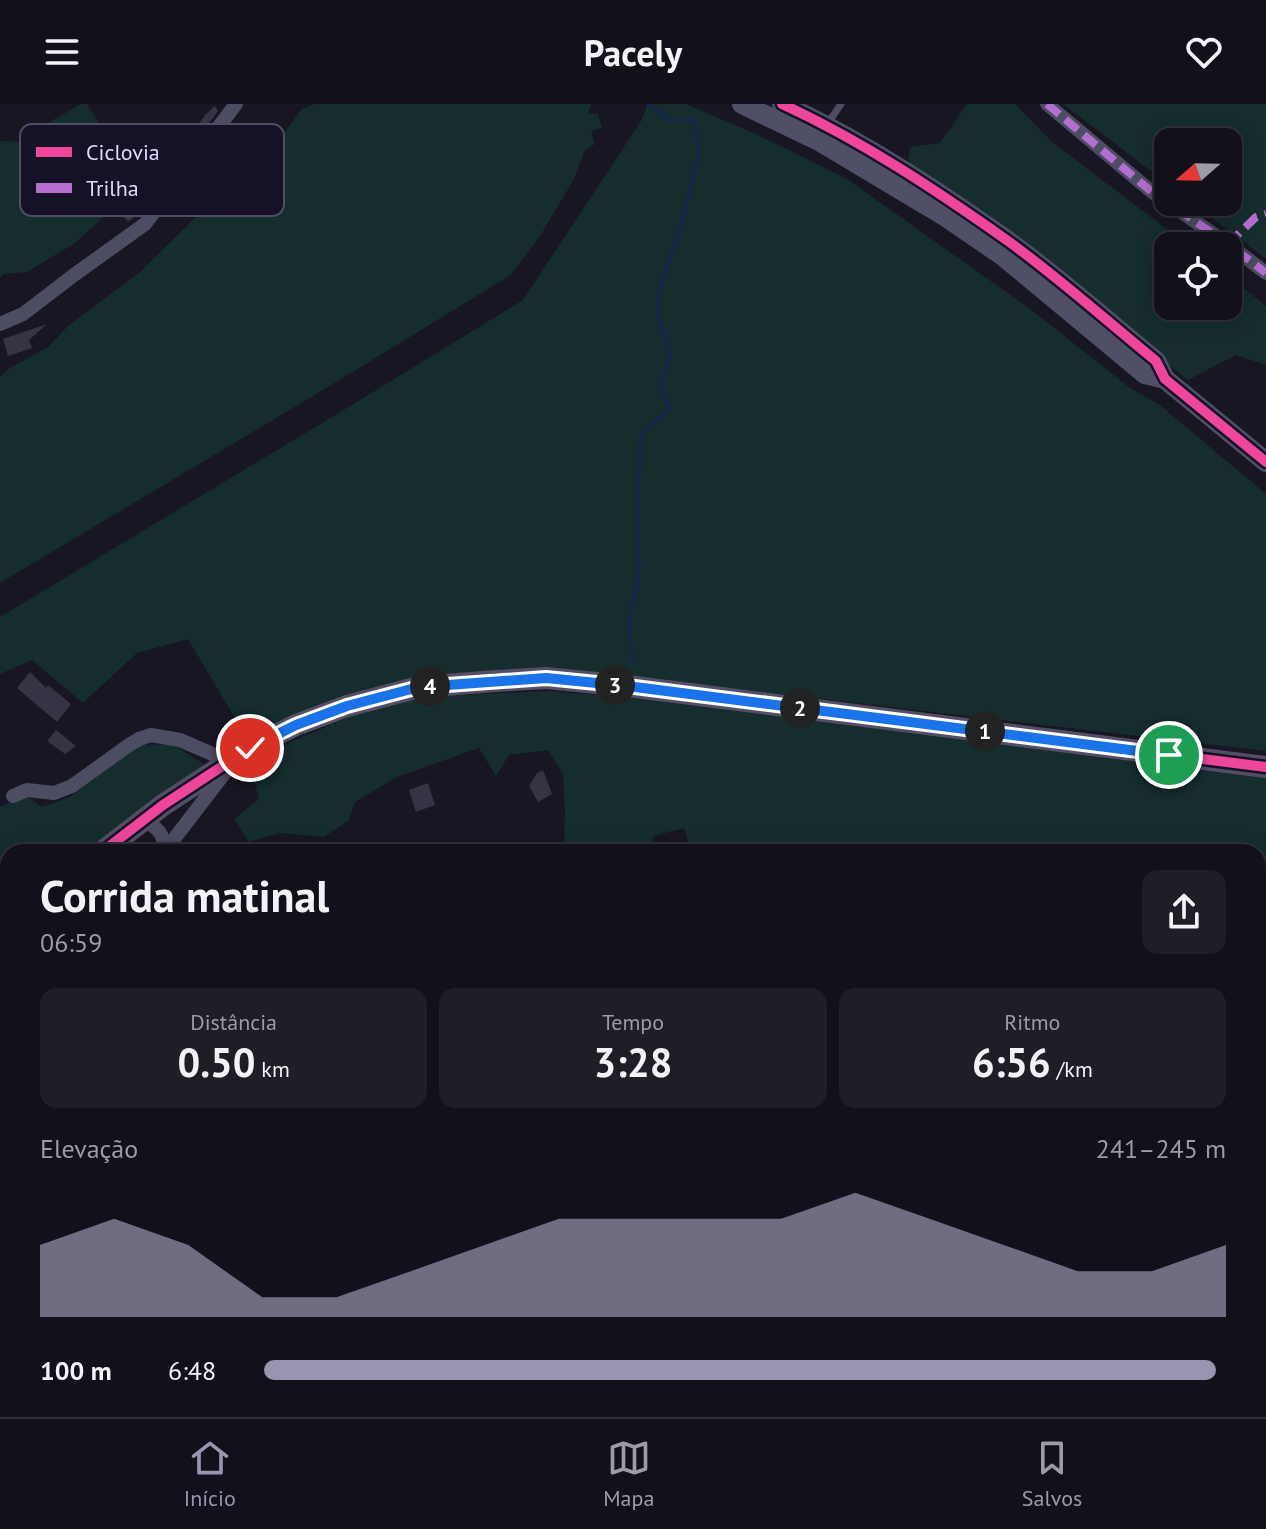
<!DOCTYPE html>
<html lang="pt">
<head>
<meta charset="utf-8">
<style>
	body { margin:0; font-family:"PT Sans",sans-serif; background:#1f1e27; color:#f1f3f6; height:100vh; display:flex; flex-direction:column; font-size:30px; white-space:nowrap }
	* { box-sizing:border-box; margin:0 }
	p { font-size:26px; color:#9c9da2 }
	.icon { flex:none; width:44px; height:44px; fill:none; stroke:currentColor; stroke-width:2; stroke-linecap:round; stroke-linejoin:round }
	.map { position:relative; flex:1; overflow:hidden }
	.drawer { position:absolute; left:0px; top:740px; width:1266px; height:574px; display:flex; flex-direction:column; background:#12101a; border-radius:24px 24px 0 0; box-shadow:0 4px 20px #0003,0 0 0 2px #313039 }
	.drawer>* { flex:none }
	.needle { width:52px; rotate:250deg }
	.fabs { position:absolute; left:1154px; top:24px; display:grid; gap:16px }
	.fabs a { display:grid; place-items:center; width:88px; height:88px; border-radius:16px; background:#12101a; box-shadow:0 4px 20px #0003,0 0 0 2px #313039; font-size:40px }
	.pin { position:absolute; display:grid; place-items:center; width:68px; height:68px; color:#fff; margin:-34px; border:4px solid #fff; border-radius:50%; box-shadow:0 2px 8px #0007 }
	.km { position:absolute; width:40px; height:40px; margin:-20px; border-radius:50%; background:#222; color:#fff; font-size:22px; line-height:40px; text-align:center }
	.round { display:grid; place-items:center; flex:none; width:84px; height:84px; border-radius:16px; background:#1f1e27 }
	.head { display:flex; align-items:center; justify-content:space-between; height:136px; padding:0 40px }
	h1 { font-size:44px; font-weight:700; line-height:60px }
	.stats { display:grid; grid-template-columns:repeat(3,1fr); gap:12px; height:136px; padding:8px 40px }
	.stats div { display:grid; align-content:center; border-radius:16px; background:#1f1e27; text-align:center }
	.stats b { font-size:40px; font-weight:700 }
	.stats small { font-size:22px; font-weight:400 }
	.stats p { font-size:22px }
	.chart { height:224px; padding:16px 40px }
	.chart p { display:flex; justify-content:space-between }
	.chart svg { width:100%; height:144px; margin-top:8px; fill:#9895b0; opacity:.7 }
	ul { padding:0 40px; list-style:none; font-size:26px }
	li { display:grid; grid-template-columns:128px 96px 1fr; align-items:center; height:60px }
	li i { height:20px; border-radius:10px; background:#9895b0 }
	header { display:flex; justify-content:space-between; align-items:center; height:104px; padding:0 40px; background:#12101a; font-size:36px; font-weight:700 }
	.tabs { display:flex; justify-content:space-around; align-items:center; height:112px; border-top:2px solid #313039; background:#12101a; font-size:22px; color:#9c9da2 }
	.tabs a { display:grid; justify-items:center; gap:4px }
	.tabs .current { color:#9895b0 }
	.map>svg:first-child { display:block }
	.green { fill:#152d2d }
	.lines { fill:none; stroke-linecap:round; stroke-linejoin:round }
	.stream { stroke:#132747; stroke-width:4 }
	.building { fill:#363444 }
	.service { stroke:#4c4c62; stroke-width:7 }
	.minor { stroke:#4c4c62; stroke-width:14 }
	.secondary { stroke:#4f4f68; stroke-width:20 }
	.primary { stroke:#544d66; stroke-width:22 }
	.quiet { stroke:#b36fd0; stroke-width:8; stroke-dasharray:16 8; stroke-linecap:butt }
	.cycleway-casing { stroke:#151127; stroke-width:15 }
	.cycleway { stroke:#ed469a; stroke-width:10 }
	.route-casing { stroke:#fff; stroke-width:16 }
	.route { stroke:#1a73e8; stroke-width:10 }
	.key { fill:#151127; stroke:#514d67; stroke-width:2 }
	.key-label { font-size:22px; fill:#dddafd }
</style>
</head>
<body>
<header><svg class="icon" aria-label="menu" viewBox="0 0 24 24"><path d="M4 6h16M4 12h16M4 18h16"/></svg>Pacely<svg class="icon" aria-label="heart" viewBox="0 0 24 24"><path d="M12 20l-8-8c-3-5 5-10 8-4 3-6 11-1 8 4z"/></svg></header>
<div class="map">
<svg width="1266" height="1313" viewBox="0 0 1266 1313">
	<rect width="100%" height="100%" fill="#181622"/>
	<!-- green -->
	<g class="green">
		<polygon points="81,0 87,0 128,65 121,91 107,110 75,139 27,168 3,170 0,174 0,37 32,38 53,16"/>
		<polygon points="315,0 591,0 588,9 598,10 602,24 591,27 595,40 585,46 574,75 540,132 511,171 333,280 0,479 0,273 10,264 48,243 68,222 140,168 216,93 269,49 302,5"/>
		<polygon points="648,0 686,0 756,30 847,75 1033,207 1129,283 1161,302 1266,390 1266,647 634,573 467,570 248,636 188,535 137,549 83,599 32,556 0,570 0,513 342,307 523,196 641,17"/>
		<polygon points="967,0 1015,0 1052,38 1189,142 1168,142 1168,202 1228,202 1228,172 1266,202 1266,261 1236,251 1188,276 908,60 910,43 940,39"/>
		<polygon points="1063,0 1266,0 1266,155 1191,98 1228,98 1228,38 1168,38 1168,80"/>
		<polygon points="547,587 623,593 1266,673 1266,1313 986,1313 993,1306 1258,1306 1258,748 692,748 684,724 654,732 649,746 569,748 564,742 565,710 563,670 548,646 509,651 496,672 479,644 397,673 355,698 349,716 324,733 280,729 249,738 234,715 259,695 252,669 256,653 351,612 419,593"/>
		<polygon points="172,640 207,662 86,748 8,748 8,804 0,810 0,703 25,691 42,703 70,693 140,641"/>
		<polygon points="8,831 8,1000 0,1006 0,838"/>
		<polygon points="8,1168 8,1292 0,1283 0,1175"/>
		<polygon points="479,1306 756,1306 819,1313 483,1313"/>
	</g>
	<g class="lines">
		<!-- stream -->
		<polyline class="stream" points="633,560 629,520 639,468 638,391 641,331 669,305 661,280 670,252 657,208 662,176 679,131 699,51 694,16 669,16 648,0"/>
	</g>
	<!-- building -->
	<g class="building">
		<polygon points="215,2 218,7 186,50 181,47 205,11"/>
		<polygon points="155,69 164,79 142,107 128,118 121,109 133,100 128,94 148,77"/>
		<polygon points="47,220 29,236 32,244 8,252 3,235"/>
		<polygon points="30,568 46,584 48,581 71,600 57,618 17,584"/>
		<polygon points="56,626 76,642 65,650 47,637"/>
		<polygon points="543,666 552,690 538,698 529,682 537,669"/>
		<polygon points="428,679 435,701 416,708 409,686"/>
	</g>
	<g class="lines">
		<!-- service -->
		<polyline class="service" points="828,19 841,0"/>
		<!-- minor -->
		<g class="minor">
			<polyline points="1047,0 1152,88 1228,140 1266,169"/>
			<polyline points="0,220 23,210 74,171 145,120 236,0"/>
			<polyline points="13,692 27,686 54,689 72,682 129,641 139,635 151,631 180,636 217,652 235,653"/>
			<path d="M143,717C160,723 163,732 167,748"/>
			<polyline points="164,748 227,666"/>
			<polyline points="0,1027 8,1021"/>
			<polyline points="264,1306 267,1313"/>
			<polyline points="414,1306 419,1313"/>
			<polyline points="843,1306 879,1313"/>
			<polyline points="308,1313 325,1306"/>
		</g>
		<!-- secondary -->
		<g class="secondary">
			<polyline points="742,0 819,37 946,113 1003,152 1145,270 1165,275 1266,358"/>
			<path d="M782,0C862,37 936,86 1008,137C1059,174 1107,217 1156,257L1165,275"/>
		</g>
		<!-- primary -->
		<g class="primary">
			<polyline points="102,748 163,701 250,644 296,621 347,602 419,583 496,577 546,574 627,582 1266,663"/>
			<polyline points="0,825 8,819"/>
		</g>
		<!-- quiet -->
		<g class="quiet">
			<polyline points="1047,0 1152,88 1228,140 1266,169"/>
			<polyline points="1228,140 1256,113 1266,110"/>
			<polyline points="392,1306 395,1313"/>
		</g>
		<defs>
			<g id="cycleway">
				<path d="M782,0C862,37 936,86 1008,137C1059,174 1107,217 1156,257L1165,275L1266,358"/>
				<polyline points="102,748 163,701 250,644 296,621 347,602 419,583 496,577 546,574 627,582 1266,663"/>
			</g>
		</defs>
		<!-- cycleway casing -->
		<use href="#cycleway" class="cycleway-casing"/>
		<!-- cycleway -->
		<use href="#cycleway" class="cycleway"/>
	</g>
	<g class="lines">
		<defs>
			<polyline id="route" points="250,644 296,621 347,602 419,583 546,574 627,582 1169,651"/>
		</defs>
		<!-- route casing -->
		<use href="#route" class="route-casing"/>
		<!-- route -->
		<use href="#route" class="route"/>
	</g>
	<!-- legend -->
	<rect x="20" y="20" width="264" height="92" rx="12" class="key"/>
	<rect x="36" y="43" width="36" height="10" fill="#ed469a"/>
	<rect x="36" y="79" width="36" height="10" fill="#b36fd0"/>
	<g class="key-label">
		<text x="86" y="56">Ciclovia</text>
		<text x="86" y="92">Trilha</text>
	</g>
</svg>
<div class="fabs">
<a><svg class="needle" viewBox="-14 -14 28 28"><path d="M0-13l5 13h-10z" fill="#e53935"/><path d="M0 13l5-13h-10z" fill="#9c9da2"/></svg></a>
<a><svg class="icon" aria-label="locate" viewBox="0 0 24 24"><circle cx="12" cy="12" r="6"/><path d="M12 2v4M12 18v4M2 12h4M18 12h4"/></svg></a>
</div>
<div class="pin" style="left:1169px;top:651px;background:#1e9e55"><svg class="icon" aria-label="arrive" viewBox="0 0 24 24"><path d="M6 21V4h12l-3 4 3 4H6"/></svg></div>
<div class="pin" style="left:250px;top:644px;background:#d93025"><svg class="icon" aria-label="check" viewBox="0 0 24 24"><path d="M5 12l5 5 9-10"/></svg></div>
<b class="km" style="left:985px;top:627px">1</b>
<b class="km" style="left:800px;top:604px">2</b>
<b class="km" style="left:615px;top:581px">3</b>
<b class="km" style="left:430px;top:582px">4</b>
<section class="drawer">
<div class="head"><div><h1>Corrida matinal</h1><p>06:59</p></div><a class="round"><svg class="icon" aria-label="share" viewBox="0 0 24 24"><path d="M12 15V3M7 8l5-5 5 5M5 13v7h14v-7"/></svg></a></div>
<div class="stats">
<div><p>Distância</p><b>0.50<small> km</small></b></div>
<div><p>Tempo</p><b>3:28</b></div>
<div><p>Ritmo</p><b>6:56<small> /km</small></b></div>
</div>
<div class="chart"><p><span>Elevação</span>241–245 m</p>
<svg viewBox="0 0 160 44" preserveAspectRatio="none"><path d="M0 44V22L10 14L20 22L30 38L40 38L50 30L60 22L70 14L80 14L90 14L100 14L110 6L120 14L130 22L140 30L150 30L160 22V44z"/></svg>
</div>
<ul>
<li><b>100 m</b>6:48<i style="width:99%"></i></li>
</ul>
</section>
</div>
<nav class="tabs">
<a class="current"><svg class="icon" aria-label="home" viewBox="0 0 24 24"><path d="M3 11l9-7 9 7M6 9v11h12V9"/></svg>Início</a>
<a><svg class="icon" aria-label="map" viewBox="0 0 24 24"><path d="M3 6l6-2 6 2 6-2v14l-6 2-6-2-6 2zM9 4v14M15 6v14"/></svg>Mapa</a>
<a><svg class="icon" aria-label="saved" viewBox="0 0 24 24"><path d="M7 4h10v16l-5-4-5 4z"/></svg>Salvos</a>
</nav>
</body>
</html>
